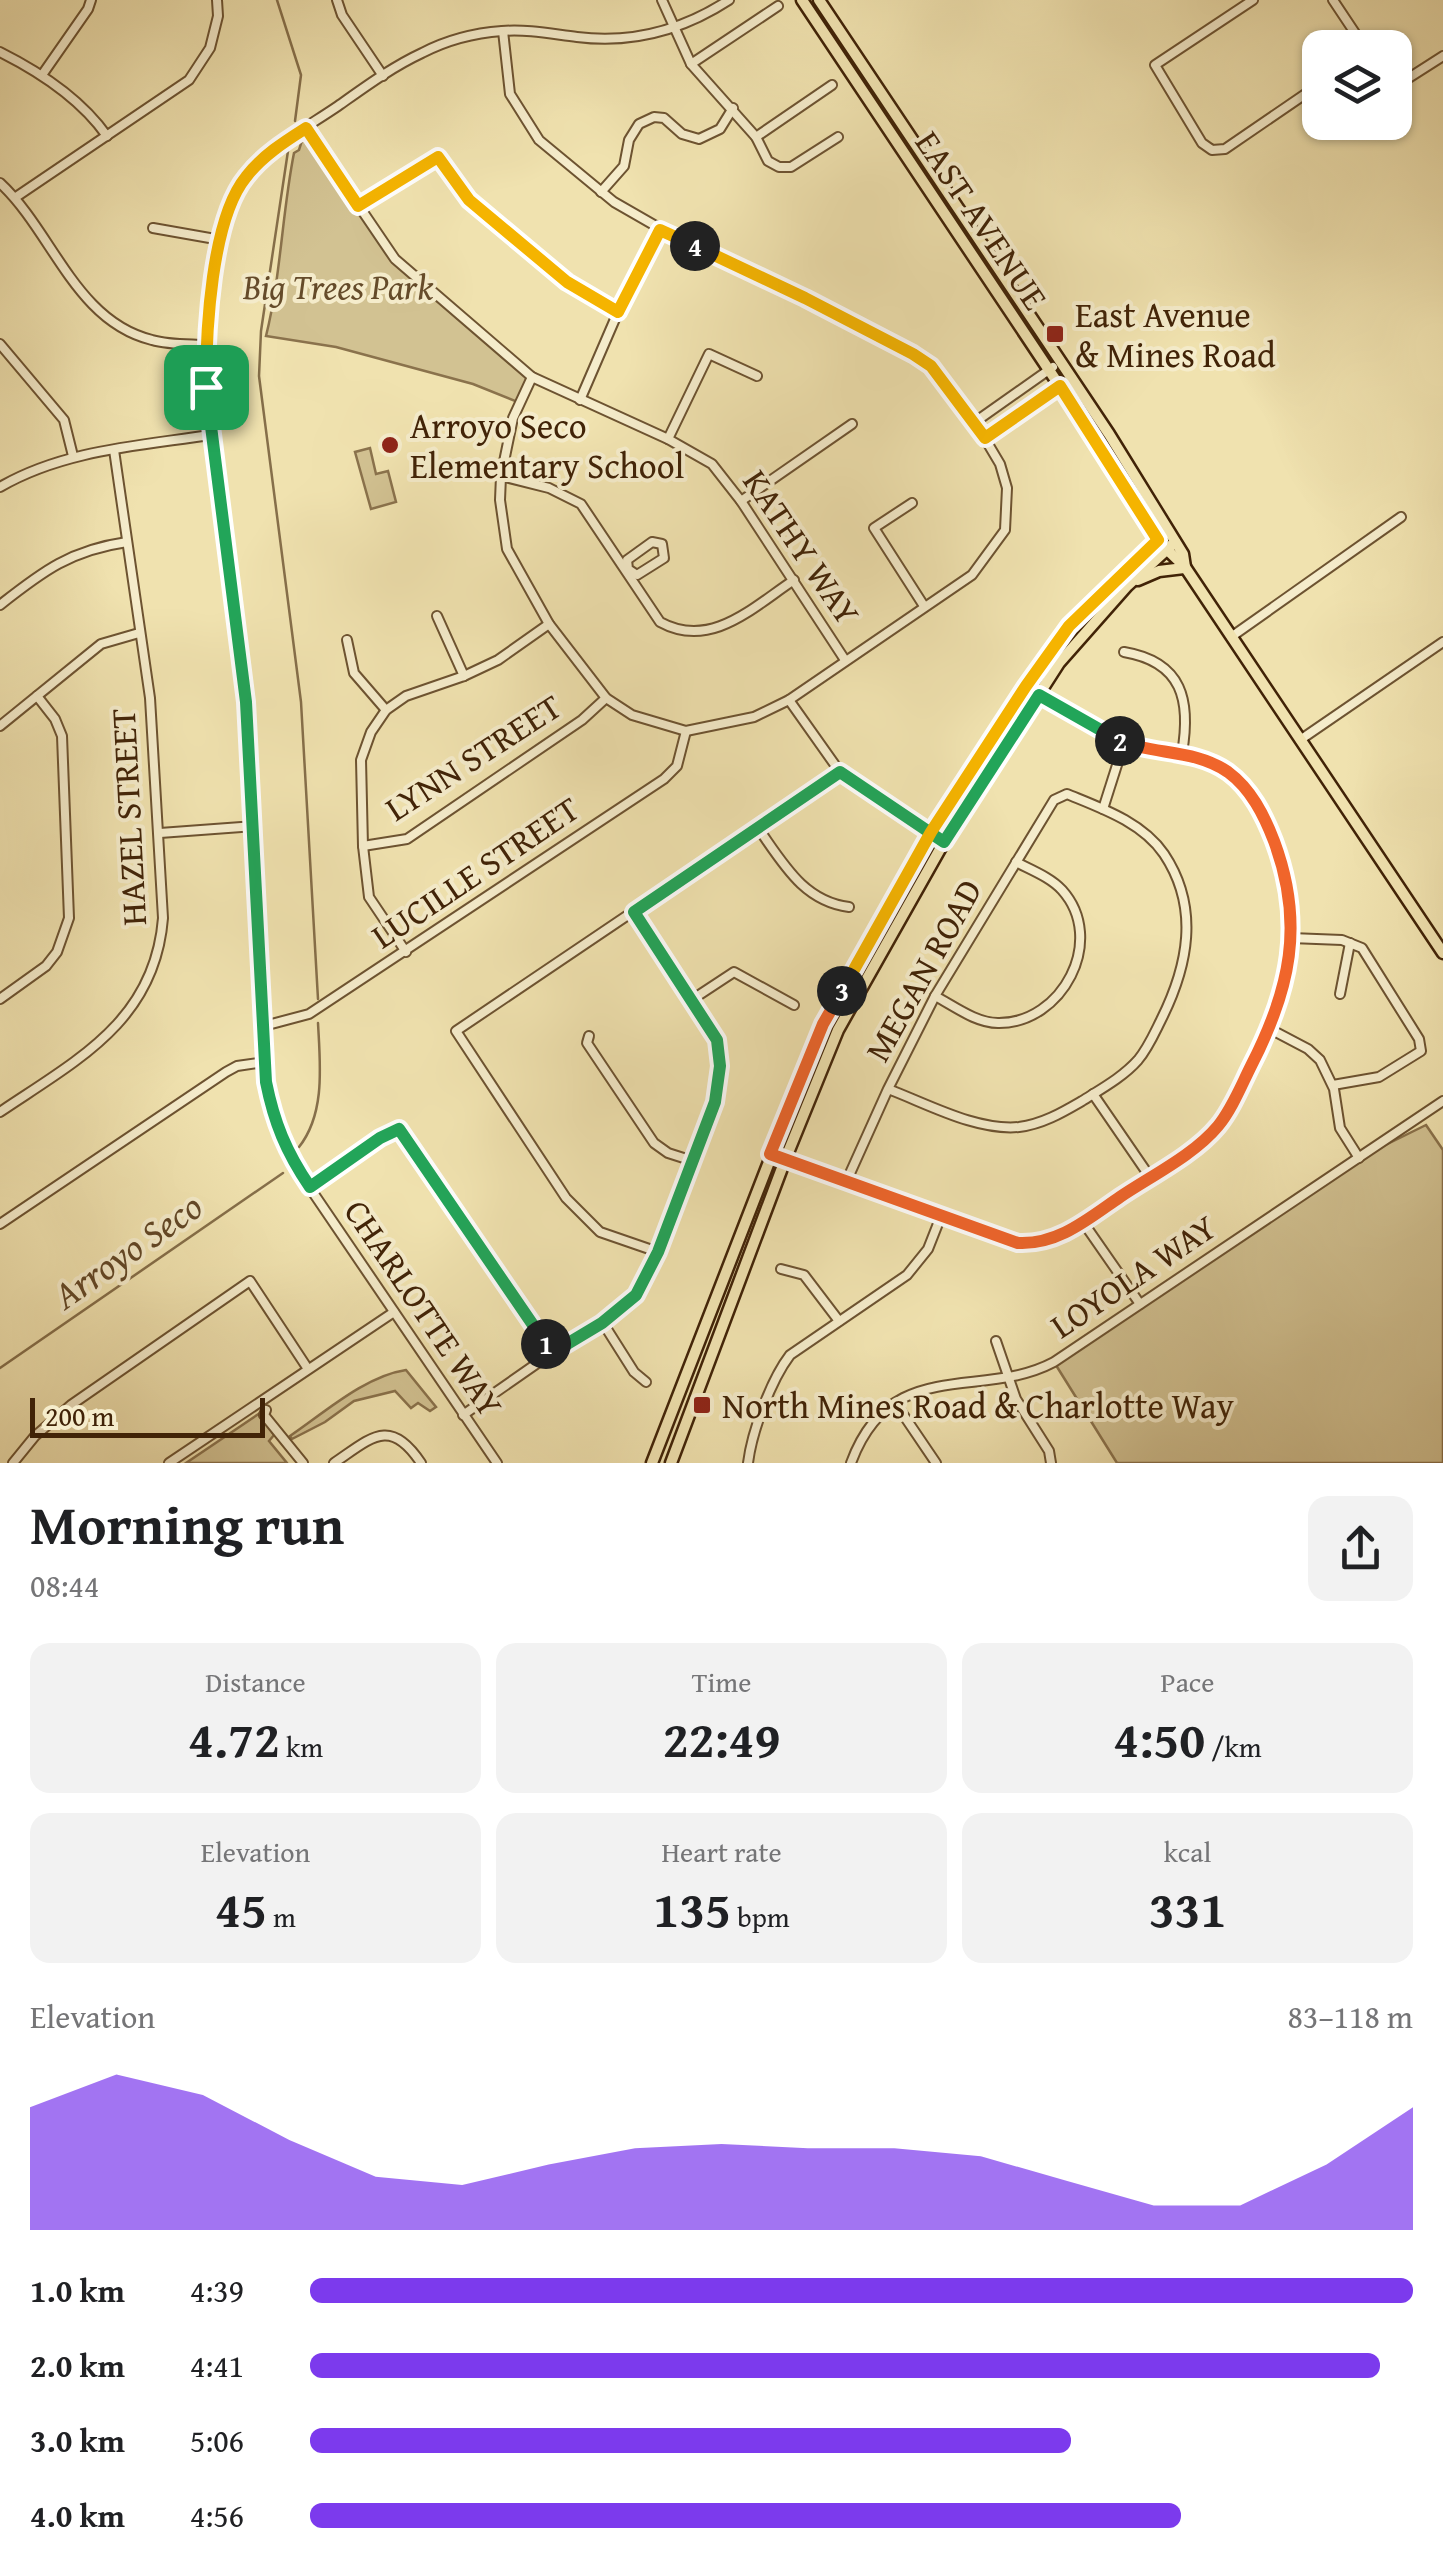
<!DOCTYPE html>
<html lang="en">
<head>
<meta charset="utf-8">
<style>
	body { margin:0; font-family:"Gentium Book Plus",serif; background:#f2f2f2; color:#202124; height:100vh; display:flex; flex-direction:column; font-size:38px; white-space:nowrap }
	* { box-sizing:border-box; margin:0 }
	p { font-size:32px; color:#757577 }
	.icon { flex:none; width:55px; height:55px; fill:none; stroke:currentColor; stroke-width:2; stroke-linecap:round; stroke-linejoin:round }
	.map { position:relative; height:1463px; overflow:hidden }
	.panel { display:flex; flex-direction:column; background:#fff; flex:1 }
	.panel>* { flex:none }
	.controls { position:absolute; left:1302px; top:30px; display:grid; gap:20px }
	.controls a { display:grid; place-items:center; width:110px; height:110px; border-radius:20px; background:#fff; box-shadow:0 2px 8px #0004; font-size:50px }
	.scale { position:absolute; left:30px; bottom:25px; width:235px; box-sizing:border-box; padding-left:10px; border:5px solid #412307; border-top:0; font-size:28px; line-height:35px; white-space:nowrap; color:#412307; -webkit-text-stroke:8px #f5eccb; paint-order:stroke }
	.pin { position:absolute; display:grid; place-items:center; width:85px; height:85px; color:#fff; margin:-42px; border-radius:20px; box-shadow:0 5px 15px #0006 }
	.km { position:absolute; width:50px; height:50px; margin:-25px; border-radius:50%; background:#222; color:#fff; font-size:28px; line-height:50px; text-align:center }
	.round { display:grid; place-items:center; flex:none; width:105px; height:105px; border-radius:20px; background:#f2f2f2 }
	.headline { display:flex; align-items:center; justify-content:space-between; height:170px; padding:0 30px }
	h1 { font-size:55px; font-weight:800; line-height:75px }
	.stats { display:grid; grid-template-columns:repeat(3,1fr); gap:15px; height:170px; padding:10px 30px }
	.stats div { display:grid; align-content:center; border-radius:20px; background:#f2f2f2; text-align:center }
	.stats b { font-size:50px; font-weight:800 }
	.stats small { font-size:28px; font-weight:400 }
	.stats p { font-size:28px }
	.chart { height:280px; padding:20px 30px }
	.chart p { display:flex; justify-content:space-between }
	.chart svg { width:100%; height:180px; margin-top:10px; fill:#7c3aed; opacity:.7 }
	ul { padding:0 30px; list-style:none; font-size:32px }
	li { display:grid; grid-template-columns:160px 120px 1fr; align-items:center; height:75px }
	li i { height:25px; border-radius:12px; background:#7c3aed }
	.map>svg:first-child { display:block }
	.green { fill:#d2c292; stroke:#8a724c; stroke-width:2.5 }
	.lines { fill:none; stroke-linecap:round; stroke-linejoin:round }
	.stream { stroke:#866f4a; stroke-width:2.5 }
	.minor-casing { stroke:#6d5331; stroke-width:12 }
	.major-casing { stroke:#412307; stroke-width:15 }
	.minor { stroke:#f5eccb; stroke-width:8 }
	.major { stroke:#f0e2af; stroke-width:10 }
	.split-1-casing { stroke:#fff; stroke-width:20 }
	.split-2-casing { stroke:#fff; stroke-width:20 }
	.split-3-casing { stroke:#fff; stroke-width:20 }
	.split-4-casing { stroke:#fff; stroke-width:20 }
	.split-5-casing { stroke:#fff; stroke-width:20 }
	.split-1 { stroke:#22a559; stroke-width:12 }
	.split-2 { stroke:#22a559; stroke-width:12 }
	.split-3 { stroke:#f0652b; stroke-width:12 }
	.split-4 { stroke:#f5b400; stroke-width:12 }
	.split-5 { stroke:#f5b400; stroke-width:12 }
	.poi-dot { fill:#8f2418; stroke:#f5eccb; stroke-width:4 }
	.labels { text-anchor:middle; dominant-baseline:central; stroke-width:8; stroke-linejoin:round; paint-order:stroke }
	.street-label { font-size:35px; fill:#412307; stroke:#f5eccb }
	.park-label { font-size:35px; font-style:italic; fill:#654b2a; stroke:#f5eccb }
	.poi-label { font-size:35px; fill:#412307; stroke:#f5eccb; text-anchor:start }
	.water-label { font-size:38px; font-style:italic; fill:#644928; stroke:#f5eccb }
</style>
</head>
<body>
<div class="map">
<svg width="1443" height="1463" viewBox="0 0 1443 1463">
	<rect width="100%" height="100%" fill="#f0e2af"/>
	<filter id="stains"><feTurbulence type="fractalNoise" baseFrequency=".002" numOctaves="4"/><feColorMatrix values="0 0 0 0 .2 0 0 0 0 .09 0 0 0 0 .02 0 0 0 .5 -.17"/></filter>
	<radialGradient id="worn" r=".72"><stop offset=".6" stop-color="#630" stop-opacity="0"/><stop offset="1" stop-color="#630" stop-opacity=".3"/></radialGradient>
	<!-- green -->
	<g class="green">
		<path d="M306,128L395,259L532,377L520,403L473,384L336,347L266,336C281,276 282,213 294,153L299,150Z"/>
		<polygon points="370,448 376,474 388,471 396,502 371,509 355,452"/>
		<polygon points="1426,1125 1443,1150 1443,1463 1117,1463 1054,1362 1359,1158"/>
		<path d="M406,1370L436,1407L430,1411L418,1403L411,1408L395,1391L354,1401L325,1422L292,1439L290,1436C324,1413 365,1376 406,1370Z"/>
		<polygon points="260,1413 274,1435 269,1441 287,1463 186,1463"/>
	</g>
	<g class="lines">
		<!-- stream -->
		<g class="stream">
			<polyline points="277,0 301,75 295,121"/>
			<polyline points="288,151 261,331 259,376 301,702 318,999"/>
			<path d="M299,1147C326,1113 320,1063 318,1023"/>
			<polyline points="0,1368 283,1173"/>
		</g>
		<defs>
			<g id="minor">
				<polyline points="337,0 342,15 383,76"/>
				<polyline points="662,0 691,64 756,137 768,161 779,167 791,167 838,137"/>
				<polyline points="1253,0 1155,65 1202,143 1212,150 1225,149 1320,84"/>
				<polyline points="1333,0 1365,48"/>
				<polyline points="503,31 510,94 539,140 614,202 661,229 805,297 931,366 975,422 1000,464 1007,488 1005,530 972,575 789,700 754,717 686,731 632,715 606,698 549,624 507,549 500,500 501,476 513,418 532,377"/>
				<path d="M0,52C40,72 81,99 107,136"/>
				<polyline points="691,64 778,6"/>
				<polyline points="42,75 88,9 91,0"/>
				<polyline points="1395,82 1404,81 1443,56"/>
				<polyline points="306,128 395,259 532,377 668,439 712,464 741,501 845,660"/>
				<polyline points="756,137 832,85"/>
				<path d="M0,183C53,232 75,321 152,340C169,345 188,344 206,345"/>
				<polyline points="601,192 624,166 629,140 639,124 654,117 664,118 682,134 699,139 720,129 733,108"/>
				<polyline points="16,197 189,80 210,48 218,16 217,0"/>
				<polyline points="358,206 438,157 469,200 567,282 618,312"/>
				<polyline points="153,228 221,240"/>
				<polyline points="0,344 64,420 73,456"/>
				<polyline points="580,400 618,312 661,229"/>
				<polyline points="975,422 1053,367"/>
				<polyline points="985,438 1072,378"/>
				<polyline points="668,439 709,354 757,376"/>
				<path d="M501,476L549,488L581,504L660,622C711,650 753,607 794,580"/>
				<path d="M0,487C64,450 138,446 210,435"/>
				<polyline points="741,501 852,424"/>
				<polyline points="912,503 874,528 924,606"/>
				<polygon points="652,542 662,544 664,558 637,575 628,569 627,560"/>
				<path d="M0,605C43,571 71,550 127,542"/>
				<polyline points="437,616 464,676"/>
				<polyline points="1231,637 1401,517"/>
				<polyline points="347,640 354,673 386,710"/>
				<path d="M1124,652C1183,662 1191,701 1182,753"/>
				<polyline points="789,700 840,772 944,842"/>
				<polyline points="0,726 101,644 139,633"/>
				<polyline points="1300,740 1443,642"/>
				<polyline points="1103,809 1124,743"/>
				<path d="M758,828C783,863 803,901 849,907"/>
				<polyline points="160,833 255,826"/>
				<polyline points="363,846 407,839 582,720 606,698"/>
				<polyline points="1291,938 1342,940 1362,948 1419,1039 1421,1051 1379,1077 1333,1085"/>
				<polyline points="406,952 369,897 363,846 361,760 371,732 386,710 406,696 464,676 498,660 549,624"/>
				<polyline points="1340,994 1350,943"/>
				<path d="M935,996C954,1006 976,1023 998,1023C1062,1024 1107,940 1062,890C1050,877 1031,870 1016,862"/>
				<polyline points="0,999 46,966 57,952 69,918 62,736 55,719 37,696"/>
				<polyline points="693,999 734,972 794,1005"/>
				<polyline points="264,1026 309,1014 664,779 677,766 686,731"/>
				<polyline points="1270,1029 1308,1049 1320,1060 1334,1089 1340,1128 1359,1158"/>
				<polyline points="589,1036 587,1043 654,1143 668,1153 693,1161"/>
				<polyline points="1093,1094 1150,1177"/>
				<path d="M0,1112C77,1060 155,1021 163,918L150,698L114,450"/>
				<path d="M769,1154L1019,1243C1071,1245 1149,1178 1193,1148C1221,1126 1234,1100 1250,1068C1264,1041 1277,1014 1286,984C1303,922 1283,812 1228,772C1198,750 1160,754 1126,743C1096,734 1066,711 1039,695"/>
				<path d="M847,1180L888,1089L935,996L1054,800L1067,794C1101,808 1142,822 1164,854C1200,908 1188,966 1161,1020C1154,1034 1148,1048 1138,1060C1123,1077 1101,1089 1082,1101C1063,1112 1043,1124 1019,1127C976,1131 928,1104 888,1089"/>
				<polyline points="310,1187 380,1137 399,1129 552,1353"/>
				<polyline points="1083,1222 1140,1304"/>
				<polyline points="0,1224 226,1072 237,1066 265,1062"/>
				<polyline points="658,1252 600,1232 566,1198 456,1031 840,772"/>
				<polyline points="781,1269 804,1275 839,1321"/>
				<polyline points="603,1323 634,1372 646,1382"/>
				<polyline points="996,1341 1016,1399 1049,1451 1051,1463"/>
				<polyline points="896,1404 936,1463"/>
				<polyline points="266,1410 264,1415 303,1463"/>
				<polyline points="463,1415 552,1353 603,1323 635,1295 658,1252 715,1102 721,1066 717,1040 693,999 633,912"/>
				<polyline points="13,1463 35,1436 71,1405 250,1281 308,1369"/>
				<polyline points="169,1463 394,1312"/>
				<path d="M334,1463C371,1438 390,1416 421,1463"/>
				<path d="M497,1463L295,1166L275,1124L266,1081L246,702L206,387C206,340 211,241 231,200C253,155 300,132 338,106C365,87 392,67 422,53C447,40 474,33 502,31C528,29 552,34 577,37C632,44 683,30 729,0"/>
				<path d="M748,1463C752,1431 771,1380 790,1355L907,1275L928,1249L941,1216"/>
				<path d="M851,1463C891,1354 981,1401 1054,1362L1443,1101"/>
			</g>
			<g id="major">
				<polyline points="802,0 1081,418 1157,540 1185,567 1443,953"/>
				<polyline points="819,0 1109,434 1183,554 1185,567"/>
				<polyline points="1138,580 1159,571 1184,568"/>
				<polyline points="652,1463 823,1023 931,833 1026,686 1069,626 1168,531"/>
				<polyline points="671,1463 785,1160 838,1030 944,842 1059,663 1127,586 1175,542"/>
			</g>
		</defs>
		<!-- minor casing -->
		<use href="#minor" class="minor-casing"/>
		<!-- major casing -->
		<use href="#major" class="major-casing"/>
		<!-- minor -->
		<use href="#minor" class="minor"/>
		<!-- major -->
		<use href="#major" class="major"/>
	</g>
	<g class="lines">
		<defs>
			<path id="split-1" d="M206,387L246,702L266,1082C274,1122 286,1152 310,1187L380,1138L399,1129L546,1344"/>
			<polyline id="split-2" points="546,1344 552,1353 602,1323 636,1295 658,1252 715,1102 720,1066 717,1040 634,912 840,772 944,842 1039,695 1120,741"/>
			<path id="split-3" d="M842,991L823,1024L770,1154L1018,1243C1058,1245 1088,1219 1120,1197C1151,1176 1194,1155 1218,1126C1232,1109 1241,1086 1251,1066C1290,990 1305,924 1274,841C1264,815 1251,789 1228,772C1195,749 1155,755 1120,741"/>
			<polyline id="split-4" points="695,246 805,298 913,354 931,366 985,438 1060,386 1158,540 1069,626 1026,686 931,832 842,991"/>
			<path id="split-5" d="M206,387C206,332 211,220 246,177C262,156 284,142 306,128L358,206L438,157L469,200L567,282L618,312L660,230L695,246"/>
		</defs>
		<!-- split-1 casing -->
		<use href="#split-1" class="split-1-casing"/>
		<!-- split-2 casing -->
		<use href="#split-2" class="split-2-casing"/>
		<!-- split-3 casing -->
		<use href="#split-3" class="split-3-casing"/>
		<!-- split-4 casing -->
		<use href="#split-4" class="split-4-casing"/>
		<!-- split-5 casing -->
		<use href="#split-5" class="split-5-casing"/>
		<!-- split-1 -->
		<use href="#split-1" class="split-1"/>
		<!-- split-2 -->
		<use href="#split-2" class="split-2"/>
		<!-- split-3 -->
		<use href="#split-3" class="split-3"/>
		<!-- split-4 -->
		<use href="#split-4" class="split-4"/>
		<!-- split-5 -->
		<use href="#split-5" class="split-5"/>
	</g>
	<!-- markers -->
	<g class="poi-dot">
		<rect x="1045" y="324" width="20" height="20" rx="5"/>
		<circle cx="390" cy="445" r="10"/>
		<rect x="692" y="1395" width="20" height="20" rx="5"/>
	</g>
	<g class="labels">
		<!-- street labels -->
		<g class="street-label">
			<text transform="translate(982 220) rotate(56)">EAST AVENUE</text>
			<text transform="translate(802 547) rotate(56)">KATHY WAY</text>
			<text transform="translate(473 757) rotate(-33)">LYNN STREET</text>
			<text transform="translate(128 817) rotate(-93)">HAZEL STREET</text>
			<text transform="translate(475 872) rotate(-34)">LUCILLE STREET</text>
			<text transform="translate(923 970) rotate(-61)">MEGAN ROAD</text>
			<text transform="translate(1133 1276) rotate(-34)">LOYOLA WAY</text>
			<text transform="translate(424 1308) rotate(56)">CHARLOTTE WAY</text>
		</g>
		<!-- park labels -->
		<g class="park-label">
			<text x="338" y="286">Big Trees Park</text>
		</g>
		<!-- poi labels -->
		<g class="poi-label">
			<text x="1075" y="314">East Avenue<tspan x="1075" dy="40">&amp; Mines Road</tspan></text>
			<text x="410" y="425">Arroyo Seco<tspan x="410" dy="40">Elementary School</tspan></text>
			<text x="722" y="1405">North Mines Road &amp; Charlotte Way</text>
		</g>
		<!-- water labels -->
		<g class="water-label">
			<text transform="translate(127 1250) rotate(-35)">Arroyo Seco</text>
		</g>
	</g>
	<rect width="100%" height="100%" filter="url(#stains)"/>
	<rect width="100%" height="100%" fill="url(#worn)"/>
</svg>
<div class="controls">
<a><svg class="icon" aria-label="layers" viewBox="0 0 24 24"><path d="M12 4l9 5-9 5-9-5zM3 14l9 5 9-5"/></svg></a>
</div>
<div class="scale">200 m</div>
<div class="pin" style="left:206px;top:387px;background:#1e9e55"><svg class="icon" aria-label="arrive" viewBox="0 0 24 24"><path d="M6 21V4h12l-3 4 3 4H6"/></svg></div>
<b class="km" style="left:546px;top:1344px">1</b>
<b class="km" style="left:1120px;top:741px">2</b>
<b class="km" style="left:842px;top:991px">3</b>
<b class="km" style="left:695px;top:246px">4</b>
</div>
<section class="panel">
<div class="headline"><div><h1>Morning run</h1><p>08:44</p></div><a class="round"><svg class="icon" aria-label="share" viewBox="0 0 24 24"><path d="M12 15V3M7 8l5-5 5 5M5 13v7h14v-7"/></svg></a></div>
<div class="stats">
<div><p>Distance</p><b>4.72<small> km</small></b></div>
<div><p>Time</p><b>22:49</b></div>
<div><p>Pace</p><b>4:50<small> /km</small></b></div>
</div>
<div class="stats">
<div><p>Elevation</p><b>45<small> m</small></b></div>
<div><p>Heart rate</p><b>135<small> bpm</small></b></div>
<div><p>kcal</p><b>331</b></div>
</div>
<div class="chart"><p><span>Elevation</span>83–118 m</p>
<svg viewBox="0 0 160 44" preserveAspectRatio="none"><path d="M0 44V14L10 6L20 11L30 22L40 31L50 33L60 28L70 24L80 23L90 24L100 24L110 26L120 32L130 38L140 38L150 28L160 14V44z"/></svg>
</div>
<ul>
<li><b>1.0 km</b>4:39<i style="width:100%"></i></li>
<li><b>2.0 km</b>4:41<i style="width:97%"></i></li>
<li><b>3.0 km</b>5:06<i style="width:69%"></i></li>
<li><b>4.0 km</b>4:56<i style="width:79%"></i></li>
</ul>
</section>
</body>
</html>
